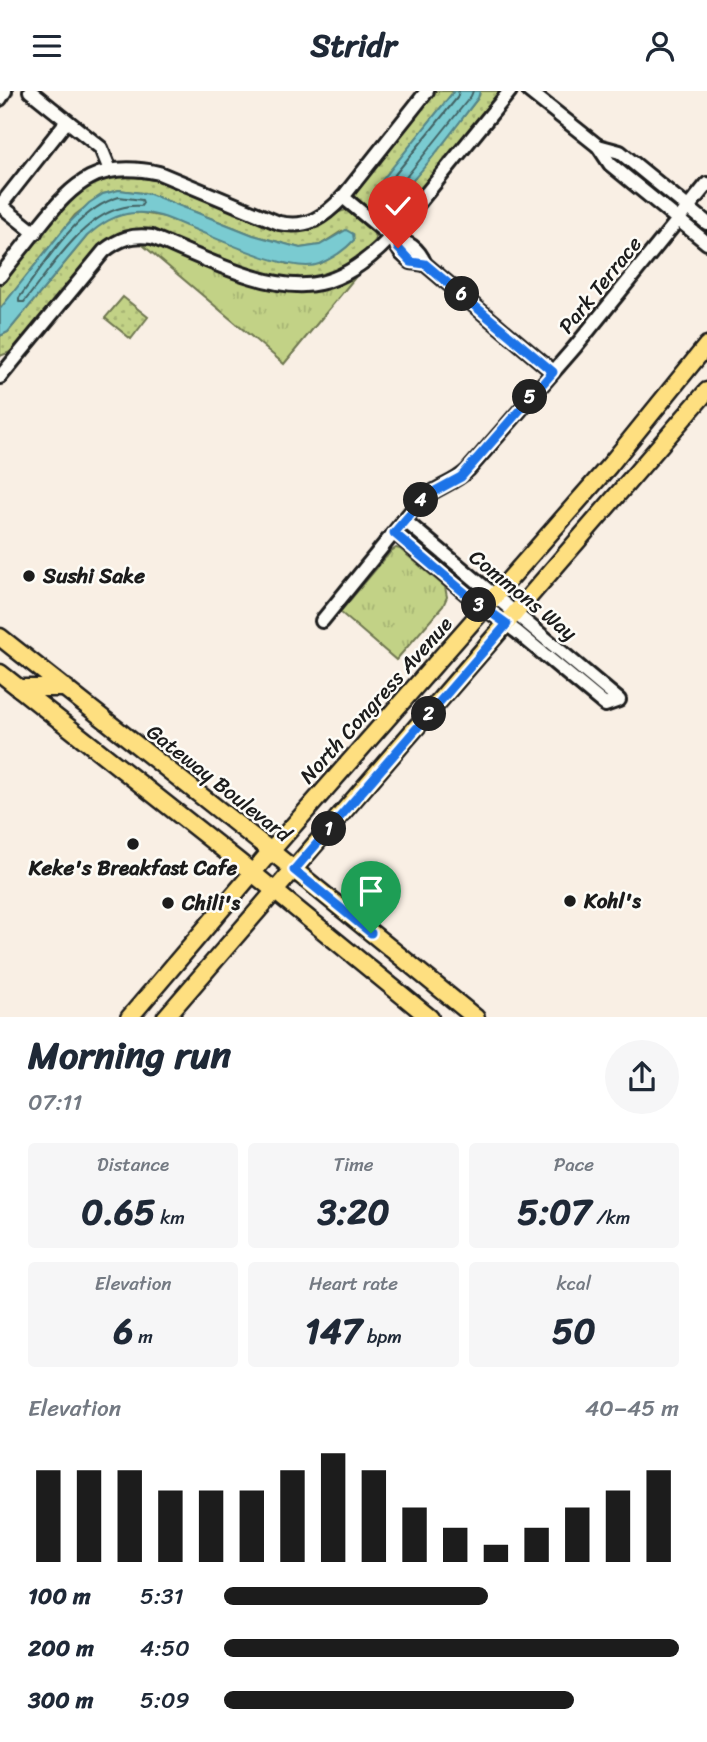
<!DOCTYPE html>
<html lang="en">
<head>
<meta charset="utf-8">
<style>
	body { margin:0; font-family:Sriracha,sans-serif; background:#f6f6f7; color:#1f2937; height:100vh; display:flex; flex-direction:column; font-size:26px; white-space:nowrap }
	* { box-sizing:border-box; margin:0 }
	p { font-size:23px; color:#747a83 }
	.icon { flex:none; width:38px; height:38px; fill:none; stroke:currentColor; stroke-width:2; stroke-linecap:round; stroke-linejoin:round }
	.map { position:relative; height:926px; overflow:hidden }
	.details { display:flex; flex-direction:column; background:#fff; flex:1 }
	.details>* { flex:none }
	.pin { position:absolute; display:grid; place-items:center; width:60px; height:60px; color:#fff; margin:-72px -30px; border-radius:50% 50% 50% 0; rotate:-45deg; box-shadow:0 0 7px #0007 }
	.pin .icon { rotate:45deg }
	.km { position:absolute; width:35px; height:35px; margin:-18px; border-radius:50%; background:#222; color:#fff; font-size:19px; line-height:35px; text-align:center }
	.round { display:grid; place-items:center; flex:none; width:74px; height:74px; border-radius:37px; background:#f6f6f7 }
	.overview { display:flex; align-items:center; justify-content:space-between; height:119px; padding:0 28px }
	h1 { font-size:38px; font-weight:800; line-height:52px }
	.figures { display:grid; grid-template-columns:repeat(3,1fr); gap:10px; height:119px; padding:7px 28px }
	.figures div { display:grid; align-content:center; border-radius:7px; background:#f6f6f7; text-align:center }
	.figures b { font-size:35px; font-weight:800 }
	.figures small { font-size:19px; font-weight:400 }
	.figures p { font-size:19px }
	.chart { height:196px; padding:14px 28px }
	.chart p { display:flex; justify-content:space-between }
	.chart svg { width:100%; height:126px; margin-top:7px; stroke:#1c1c1c; stroke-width:6 }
	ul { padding:0 28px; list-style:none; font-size:23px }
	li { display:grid; grid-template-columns:112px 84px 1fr; align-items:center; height:52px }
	li i { height:18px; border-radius:9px; background:#1c1c1c }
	header { display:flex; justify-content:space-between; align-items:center; height:91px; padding:0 28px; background:#fff; font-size:32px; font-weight:800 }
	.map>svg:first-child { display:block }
	.grass { fill:url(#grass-dots); stroke:#6f7751; stroke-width:2 }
	.park { fill:url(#park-tufts); stroke:#6f7751; stroke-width:2 }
	.water { fill:#7acbd1; stroke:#548589; stroke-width:2 }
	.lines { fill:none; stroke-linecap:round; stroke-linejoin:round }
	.shore { stroke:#426264; stroke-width:2 }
	.minor-casing { stroke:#1c1c1c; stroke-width:18 }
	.major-casing { stroke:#1c1c1c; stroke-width:21 }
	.minor { stroke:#fdfcf7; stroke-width:12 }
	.major { stroke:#fedf80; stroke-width:16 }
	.route-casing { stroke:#fff; stroke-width:14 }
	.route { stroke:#1a73e8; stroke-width:9 }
	.poi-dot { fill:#1c1c1c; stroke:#fdfcf7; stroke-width:2.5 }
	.labels { text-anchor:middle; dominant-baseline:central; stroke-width:5; stroke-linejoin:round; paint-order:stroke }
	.street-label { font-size:21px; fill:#1c1c1c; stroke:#fdfcf7 }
	.poi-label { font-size:21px; font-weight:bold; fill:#1c1c1c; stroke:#fdfcf7; text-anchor:start }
</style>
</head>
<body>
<header><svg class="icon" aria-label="menu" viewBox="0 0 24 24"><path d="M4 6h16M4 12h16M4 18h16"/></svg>Stridr<svg class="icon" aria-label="person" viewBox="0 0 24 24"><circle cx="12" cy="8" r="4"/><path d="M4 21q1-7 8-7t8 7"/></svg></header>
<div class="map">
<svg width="707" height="927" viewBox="0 0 707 927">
	<defs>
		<pattern id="grass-dots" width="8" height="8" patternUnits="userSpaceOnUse" patternTransform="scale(1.75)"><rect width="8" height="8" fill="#c2d286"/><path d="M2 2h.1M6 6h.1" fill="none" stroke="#a6b473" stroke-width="1.8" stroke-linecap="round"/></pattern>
		<pattern id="park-tufts" width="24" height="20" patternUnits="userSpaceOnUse" patternTransform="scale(1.75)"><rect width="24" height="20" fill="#c2d286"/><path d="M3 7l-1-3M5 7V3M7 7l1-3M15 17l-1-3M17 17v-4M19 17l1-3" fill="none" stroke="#a6b473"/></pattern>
	</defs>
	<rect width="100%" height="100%" fill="#f9efe4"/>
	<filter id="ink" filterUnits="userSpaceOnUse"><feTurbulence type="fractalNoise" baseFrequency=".0143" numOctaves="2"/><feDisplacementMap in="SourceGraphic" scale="14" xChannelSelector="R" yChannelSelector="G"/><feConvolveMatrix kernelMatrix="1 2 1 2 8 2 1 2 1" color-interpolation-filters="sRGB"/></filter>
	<g filter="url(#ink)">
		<!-- grass -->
		<g class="grass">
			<polygon points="434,0 454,0 379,95 377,103 392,111 408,95 478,7 480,0 502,0 397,131 387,133 358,110 355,104 356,98"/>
			<polygon points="126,84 163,91 270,135 290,141 316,137 339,121 346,119 373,140 376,150 371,157 341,178 320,187 290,190 262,183 148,140 136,139 119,142 98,157 13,260 0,265 0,245 8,241 87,145 101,132 119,124 136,121 165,126 287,173 320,173 350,153 342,140 320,154 300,157 253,144 150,103 119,99 103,103 75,124 0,218 0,195 62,117 81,99 94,92"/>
			<polygon points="123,206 148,226 131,248 105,227"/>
		</g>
		<!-- park -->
		<g class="park">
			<path d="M138,150C191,164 259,206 313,199C331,197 346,187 362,178L284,273Z"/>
			<polygon points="396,457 400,458 445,496 447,506 443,515 396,569 340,521 391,460"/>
		</g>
		<!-- water -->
		<g class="water">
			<path d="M454,0H480L478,7C461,28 406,107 385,112L379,109L377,102L383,88Z"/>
			<path d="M119,99L150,103L253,144L300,157L320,154L346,139L353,143L354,149C345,159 331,168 319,173C292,184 215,146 186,135C170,128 152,120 134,122C115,123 101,133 87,145L8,241L0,245V218L67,134L89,112L103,103Z"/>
		</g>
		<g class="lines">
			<!-- shore -->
			<g class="shore">
				<polyline points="459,0 457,7 389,91 385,98 387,102 391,102 403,90 471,5 473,0"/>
				<path d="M119,106L142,109L143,112L141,115C89,111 53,176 24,211H19V207C45,173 76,118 119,106Z"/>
			</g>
			<defs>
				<g id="minor">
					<polyline points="30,0 101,57 110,79"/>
					<polyline points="529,0 598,55 610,73 707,152"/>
					<polyline points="0,8 5,0"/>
					<polyline points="598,55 620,61 707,132"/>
					<polyline points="343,106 391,146 401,162 411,171 425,173"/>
					<polyline points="0,114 35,142"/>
					<polyline points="0,115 67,30"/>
					<path d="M391,146C409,152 418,156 425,173L553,281"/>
					<path d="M0,185C13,168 27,151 40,134C75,90 99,69 159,82L279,132C308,138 324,126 343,106L427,0"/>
					<path d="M0,286L104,160C119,148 132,143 152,146C197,164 272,204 320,192C347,186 372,166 391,146L510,0"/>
					<polyline points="395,442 472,508 517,541 605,614 619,609 404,429"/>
					<path d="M322,530L418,412C432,397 453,394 468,379L575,256L707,93"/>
				</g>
				<g id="major">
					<polyline points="0,546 271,760 476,927"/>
					<polyline points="0,582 238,770 430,927"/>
					<polyline points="19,597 66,597"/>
					<polyline points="129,927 271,760 609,375 707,254"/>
					<polyline points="165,927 707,300"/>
				</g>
			</defs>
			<!-- minor casing -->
			<use href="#minor" class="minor-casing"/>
			<!-- major casing -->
			<use href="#major" class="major-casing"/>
			<!-- minor -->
			<use href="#minor" class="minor"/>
			<!-- major -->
			<use href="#major" class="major"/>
		</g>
	</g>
	<g class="lines" filter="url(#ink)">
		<defs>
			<polyline id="route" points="371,842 294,779 507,533 472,508 394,442 426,405 461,386 553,281 425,173 411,171 398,157"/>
		</defs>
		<!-- route casing -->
		<use href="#route" class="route-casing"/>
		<!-- route -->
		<use href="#route" class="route"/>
	</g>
	<!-- markers -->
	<g class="poi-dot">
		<circle cx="29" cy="485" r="7"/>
		<circle cx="133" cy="753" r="7"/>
		<circle cx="570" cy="810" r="7"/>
		<circle cx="168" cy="812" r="7"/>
	</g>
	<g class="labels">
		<!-- street labels -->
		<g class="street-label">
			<text transform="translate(600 194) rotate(-51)">Park Terrace</text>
			<text transform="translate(523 504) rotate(39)">Commons Way</text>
			<text transform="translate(376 609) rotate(-48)">North Congress Avenue</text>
			<text transform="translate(219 692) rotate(38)">Gateway Boulevard</text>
		</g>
		<!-- poi labels -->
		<g class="poi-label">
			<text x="43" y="485">Sushi Sake</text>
			<text x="133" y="777" text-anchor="middle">Keke's Breakfast Cafe</text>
			<text x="584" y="810">Kohl's</text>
			<text x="182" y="812">Chili's</text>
		</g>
	</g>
</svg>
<div class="pin" style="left:371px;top:842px;background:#1e9e55"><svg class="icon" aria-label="arrive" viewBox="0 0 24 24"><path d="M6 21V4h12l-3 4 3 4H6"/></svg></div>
<div class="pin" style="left:398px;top:157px;background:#d93025"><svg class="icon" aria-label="check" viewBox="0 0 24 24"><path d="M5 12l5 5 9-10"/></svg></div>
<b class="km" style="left:329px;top:738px">1</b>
<b class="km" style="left:429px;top:623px">2</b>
<b class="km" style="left:479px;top:514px">3</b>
<b class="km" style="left:421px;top:409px">4</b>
<b class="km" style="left:530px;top:306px">5</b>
<b class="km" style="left:462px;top:203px">6</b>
</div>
<section class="details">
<div class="overview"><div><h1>Morning run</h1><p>07:11</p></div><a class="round"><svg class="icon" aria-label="share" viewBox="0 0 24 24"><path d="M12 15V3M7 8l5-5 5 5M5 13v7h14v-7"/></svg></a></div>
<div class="figures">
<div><p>Distance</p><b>0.65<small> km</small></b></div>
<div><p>Time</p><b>3:20</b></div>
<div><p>Pace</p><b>5:07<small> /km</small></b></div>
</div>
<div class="figures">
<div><p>Elevation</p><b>6<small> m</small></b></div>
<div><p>Heart rate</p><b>147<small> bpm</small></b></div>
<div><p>kcal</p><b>50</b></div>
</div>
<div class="chart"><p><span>Elevation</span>40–45 m</p>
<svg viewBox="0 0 160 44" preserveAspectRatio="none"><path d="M5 44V12M15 44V12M25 44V12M35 44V19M45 44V19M55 44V19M65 44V12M75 44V6M85 44V12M95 44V25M105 44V32M115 44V38M125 44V32M135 44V25M145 44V19M155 44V12"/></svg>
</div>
<ul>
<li><b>100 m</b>5:31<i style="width:58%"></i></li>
<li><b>200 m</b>4:50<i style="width:100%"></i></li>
<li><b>300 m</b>5:09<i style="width:77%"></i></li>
</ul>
</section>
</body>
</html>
